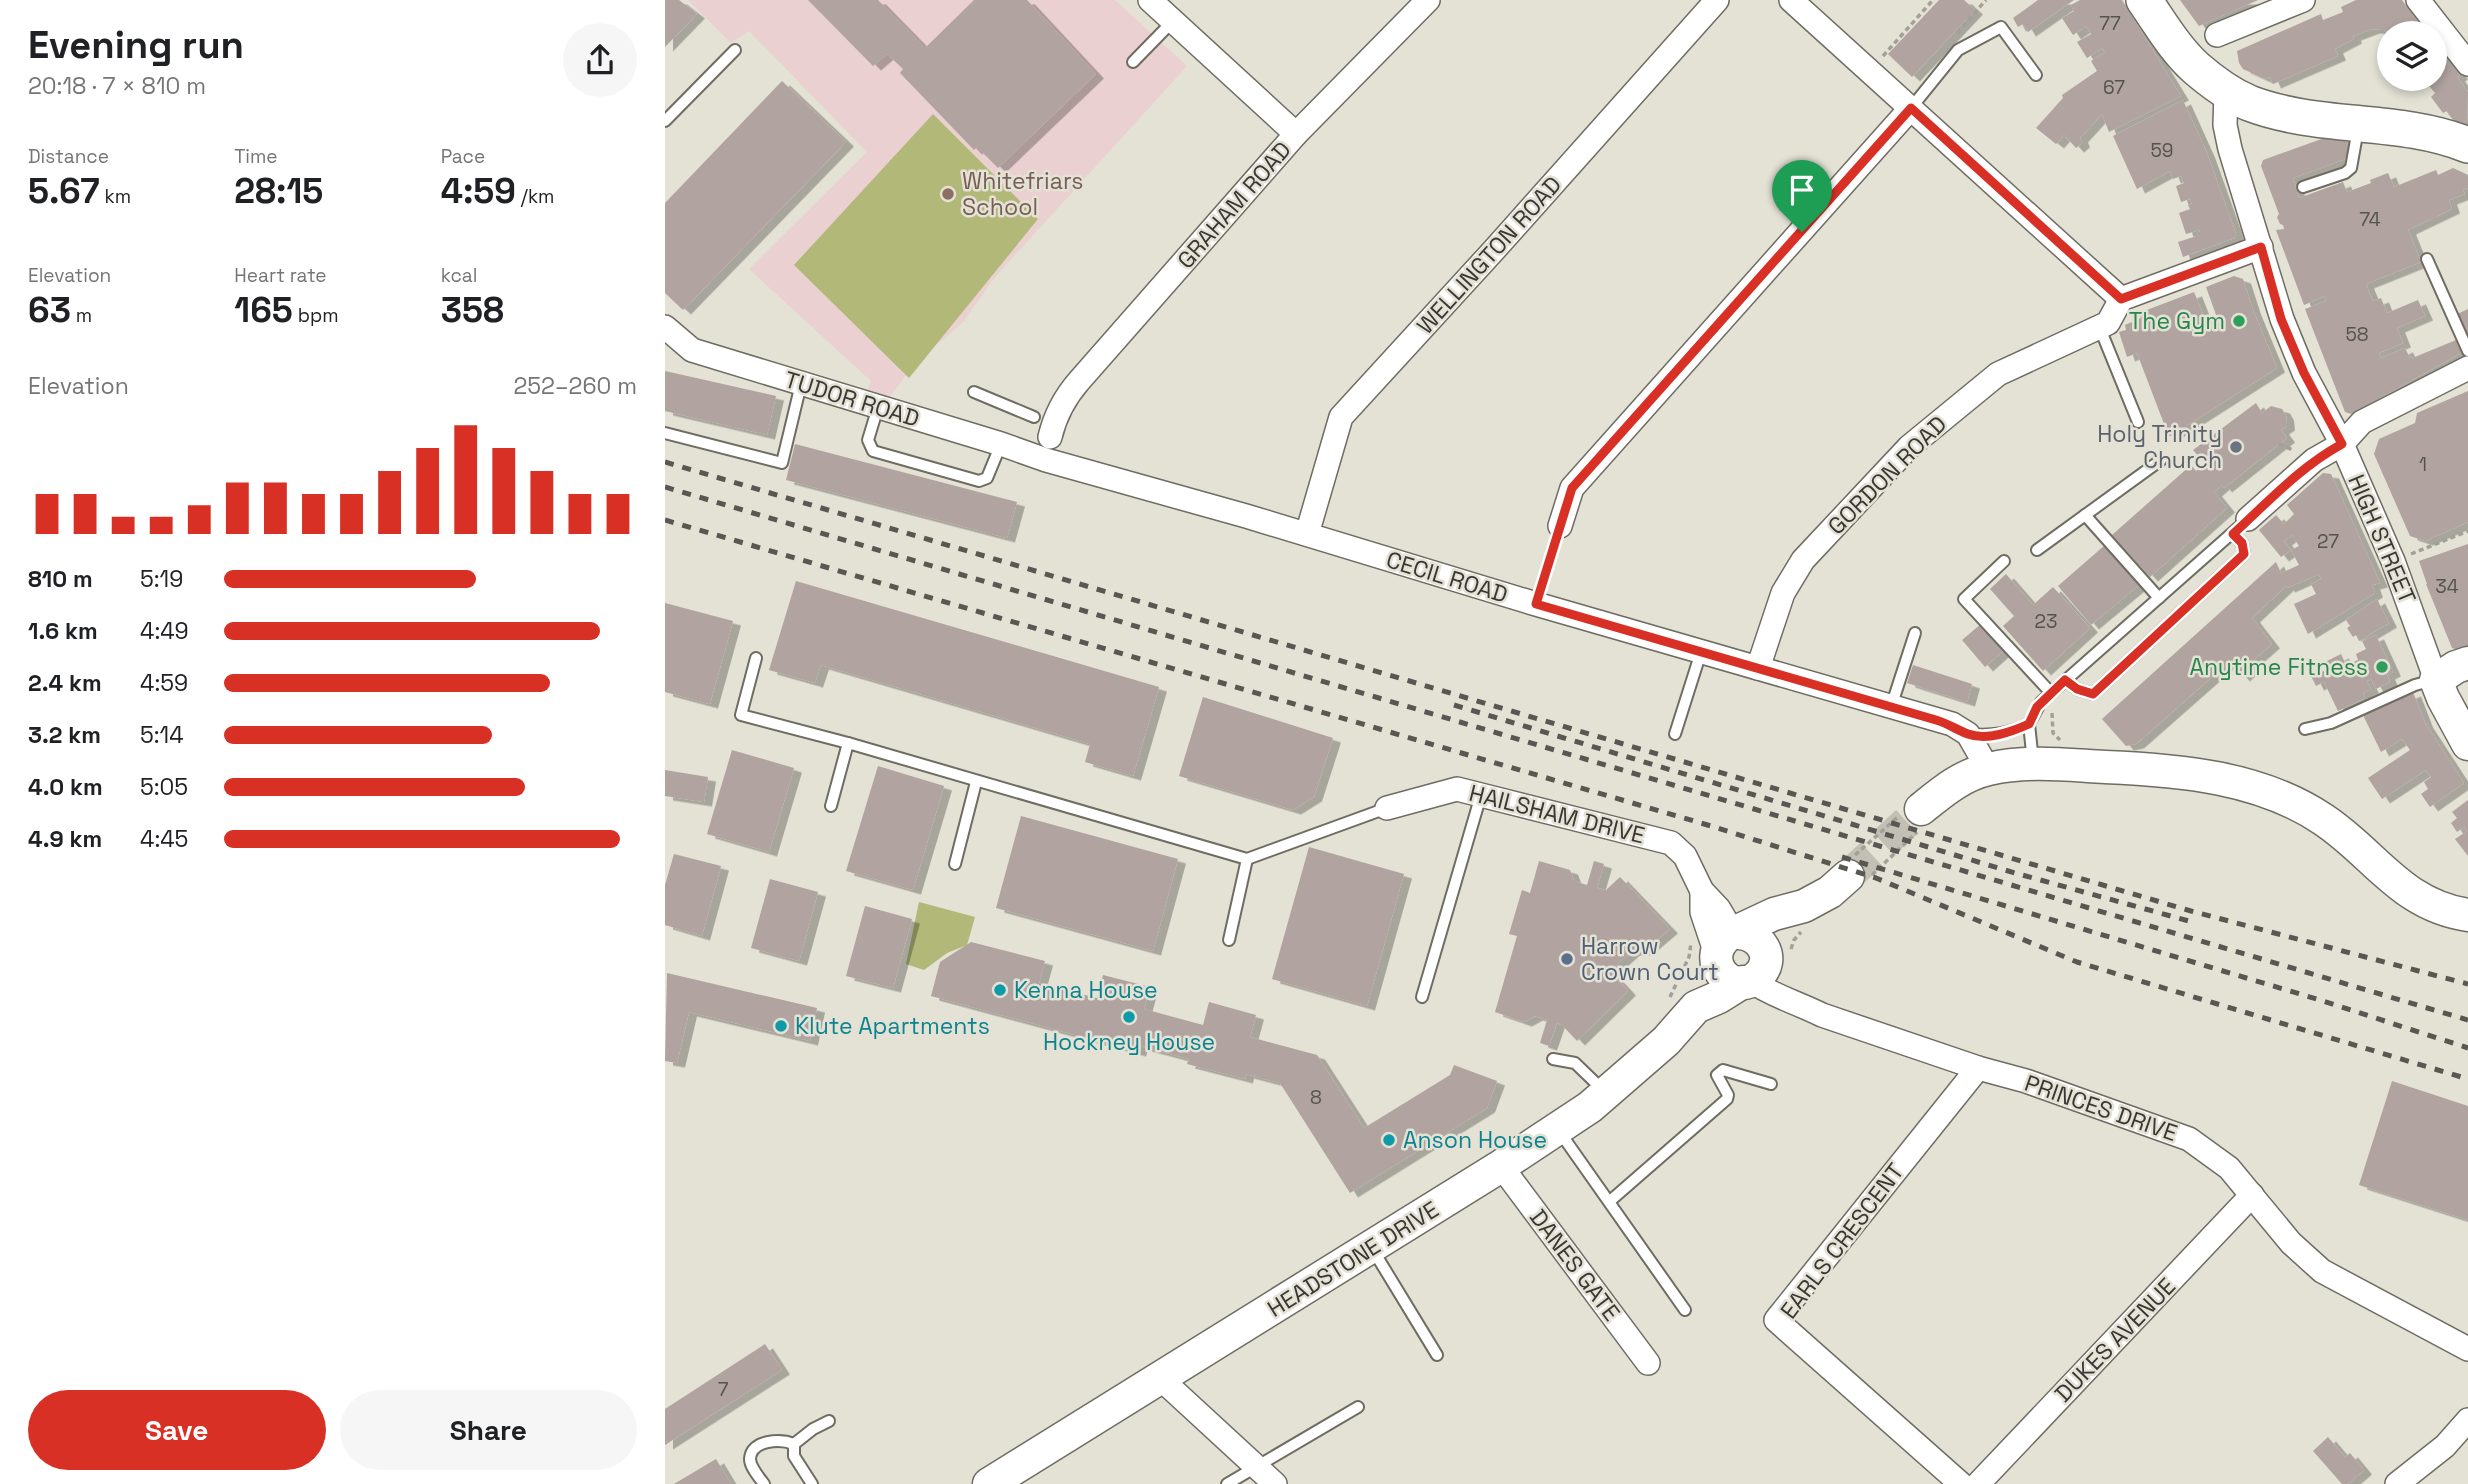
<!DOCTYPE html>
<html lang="en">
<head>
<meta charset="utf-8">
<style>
	body { margin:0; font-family:"Space Grotesk",sans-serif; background:#f6f6f6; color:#202124; height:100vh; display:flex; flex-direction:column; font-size:26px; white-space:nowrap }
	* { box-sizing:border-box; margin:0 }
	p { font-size:23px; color:#757577 }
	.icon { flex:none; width:38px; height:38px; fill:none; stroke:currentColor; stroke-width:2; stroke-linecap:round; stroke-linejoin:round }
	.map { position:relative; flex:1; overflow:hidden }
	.sheet { display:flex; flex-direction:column; background:#fff; width:665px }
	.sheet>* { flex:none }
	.fabs { position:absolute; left:1712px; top:21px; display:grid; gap:14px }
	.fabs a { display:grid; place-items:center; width:70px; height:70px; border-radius:50%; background:#fff; box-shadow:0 4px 10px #0003; font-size:35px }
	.pin { position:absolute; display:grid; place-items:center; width:60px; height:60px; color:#fff; margin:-72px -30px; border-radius:50% 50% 50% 0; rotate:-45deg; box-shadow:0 0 7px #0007 }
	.pin .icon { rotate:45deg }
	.round { display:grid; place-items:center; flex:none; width:74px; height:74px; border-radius:37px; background:#f6f6f6 }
	.overview { display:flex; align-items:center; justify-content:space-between; height:119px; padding:0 28px }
	h1 { font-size:38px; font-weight:600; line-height:52px }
	.figures { display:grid; grid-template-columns:repeat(3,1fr); gap:10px; height:119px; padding:7px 28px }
	.figures div { display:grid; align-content:center }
	.figures b { font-size:35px; font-weight:600 }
	.figures small { font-size:19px; font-weight:400 }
	.figures p { font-size:19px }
	.chart { height:196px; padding:14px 28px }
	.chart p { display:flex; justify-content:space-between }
	.chart svg { width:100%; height:126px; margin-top:7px; stroke:#d93025; stroke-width:6 }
	.primary-button { display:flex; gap:14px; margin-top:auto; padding:14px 28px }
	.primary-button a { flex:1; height:80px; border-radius:42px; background:#d93025; color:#fff; font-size:28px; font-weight:600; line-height:80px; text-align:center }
	.primary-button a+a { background:#f6f6f6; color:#202124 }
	ul { padding:0 28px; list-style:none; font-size:23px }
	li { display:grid; grid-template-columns:112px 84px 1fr; align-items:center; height:52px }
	li i { height:18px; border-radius:9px; background:#d93025 }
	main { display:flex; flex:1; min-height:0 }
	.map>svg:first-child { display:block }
	.education { fill:#ead0d1 }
	.green { fill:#b1b878 }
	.building { fill:#b0a3a0; filter:url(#shadow) }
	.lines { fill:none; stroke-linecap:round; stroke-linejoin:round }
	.secondary-tunnel { stroke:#c2bfb5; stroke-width:32; stroke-dasharray:32 16; stroke-linecap:butt }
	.lane-casing { stroke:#6f6c62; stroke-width:14 }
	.street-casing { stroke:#6f6c62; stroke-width:26 }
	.secondary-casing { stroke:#6f6c62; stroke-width:35 }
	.primary-casing { stroke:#6f6c62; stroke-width:38 }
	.path { stroke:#a2a097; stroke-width:3.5; stroke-dasharray:5 3.5; stroke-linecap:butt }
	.lane { stroke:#fff; stroke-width:10 }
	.street { stroke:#fff; stroke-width:23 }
	.secondary { stroke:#fff; stroke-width:32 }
	.primary { stroke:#fff; stroke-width:35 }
	.rail { stroke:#585751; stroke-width:5; stroke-dasharray:9 9; stroke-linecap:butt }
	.route-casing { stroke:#fff; stroke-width:14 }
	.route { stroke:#d93025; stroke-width:9 }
	.education-dot { fill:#8d6e63; stroke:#e4e1d5; stroke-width:2.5 }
	.leisure-dot { fill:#2e9e5b; stroke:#e4e1d5; stroke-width:2.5 }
	.worship-dot { fill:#6b7280; stroke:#e4e1d5; stroke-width:2.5 }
	.service-dot { fill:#5c6f8a; stroke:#e4e1d5; stroke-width:2.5 }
	.culture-dot { fill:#0f9aa8; stroke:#e4e1d5; stroke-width:2.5 }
	.labels { text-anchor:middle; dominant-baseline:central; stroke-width:5; stroke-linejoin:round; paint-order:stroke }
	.number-label { font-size:19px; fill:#56524e }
	.education-label { font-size:23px; fill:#785e54; stroke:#e4e1d5; text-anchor:start }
	.street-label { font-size:23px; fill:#383733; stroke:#e4e1d5 }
	.leisure-label { font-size:23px; fill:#27864d; stroke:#e4e1d5; text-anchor:end }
	.worship-label { font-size:23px; fill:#5b616d; stroke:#e4e1d5; text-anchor:end }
	.service-label { font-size:23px; fill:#4e5e75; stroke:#e4e1d5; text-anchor:start }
	.culture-label { font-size:23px; fill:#0d838f; stroke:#e4e1d5; text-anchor:start }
</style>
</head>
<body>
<main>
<section class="sheet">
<div class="overview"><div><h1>Evening run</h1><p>20:18 · 7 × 810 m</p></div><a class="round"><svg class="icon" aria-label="share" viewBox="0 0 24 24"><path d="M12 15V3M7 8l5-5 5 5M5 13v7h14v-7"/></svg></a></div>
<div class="figures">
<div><p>Distance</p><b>5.67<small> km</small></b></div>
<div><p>Time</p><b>28:15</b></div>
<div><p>Pace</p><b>4:59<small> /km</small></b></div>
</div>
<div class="figures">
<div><p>Elevation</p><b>63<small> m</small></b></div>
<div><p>Heart rate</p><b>165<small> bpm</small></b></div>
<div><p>kcal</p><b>358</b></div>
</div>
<div class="chart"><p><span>Elevation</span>252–260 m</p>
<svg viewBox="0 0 160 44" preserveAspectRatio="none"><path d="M5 44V30M15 44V30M25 44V38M35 44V38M45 44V34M55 44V26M65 44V26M75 44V30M85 44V30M95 44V22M105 44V14M115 44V6M125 44V14M135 44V22M145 44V30M155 44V30"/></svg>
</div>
<ul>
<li><b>810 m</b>5:19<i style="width:61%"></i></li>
<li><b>1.6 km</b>4:49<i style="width:91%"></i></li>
<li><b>2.4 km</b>4:59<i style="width:79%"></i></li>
<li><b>3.2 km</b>5:14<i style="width:65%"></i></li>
<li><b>4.0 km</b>5:05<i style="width:73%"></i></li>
<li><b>4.9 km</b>4:45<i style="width:96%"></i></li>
</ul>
<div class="primary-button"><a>Save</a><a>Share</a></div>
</section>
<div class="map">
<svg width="1803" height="1484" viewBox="0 0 1803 1484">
	<defs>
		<filter id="shadow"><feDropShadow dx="8" dy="4.5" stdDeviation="0" flood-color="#0004"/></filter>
	</defs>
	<rect width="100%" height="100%" fill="#e4e1d5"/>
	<!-- education -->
	<polygon class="education" points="23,0 450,0 522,66 330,277 299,321 279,339 257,354 224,398 202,391 206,381 84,269 202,152 84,31 66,43"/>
	<!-- green -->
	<g class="green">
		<polygon points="268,114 373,219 244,378 129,265"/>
		<polygon points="254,902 310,917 302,945 282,953 259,970 241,964"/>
	</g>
	<!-- building -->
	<g class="building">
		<polygon points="0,0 14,0 32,14 0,47"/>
		<polygon points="143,0 213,0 260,48 309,0 362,0 431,74 333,168 312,147 309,150 235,73 238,69 222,54 208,66"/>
		<polygon points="1274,0 1299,0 1310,10 1247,77 1223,54"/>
		<polygon points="1373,0 1409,0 1363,32 1358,24 1353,27 1348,18"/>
		<polygon points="1415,0 1457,0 1516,96 1444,132 1437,114 1415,138 1417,143 1411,148 1399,135 1391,144 1371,128 1398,98 1397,95 1432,71 1426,61 1440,52 1437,48 1422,58 1412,42 1426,34 1423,29 1421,26 1408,35 1397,18 1409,11 1406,5"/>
		<polygon points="1515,0 1593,0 1534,26"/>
		<polygon points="1691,0 1737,0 1758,29 1754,31 1755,33 1722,33 1719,30 1707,29 1688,36 1689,39 1670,49 1673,56 1608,84 1605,77 1600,79 1578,69 1574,63 1572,51 1656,14 1658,20 1678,12 1676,7"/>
		<polygon points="1771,44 1795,75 1792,77 1803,92 1802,121 1790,123 1782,111 1778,113 1766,97 1770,93 1758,79 1769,79 1769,46"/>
		<polygon points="117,81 181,142 18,310 0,293 0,203"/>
		<polygon points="1518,100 1542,153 1571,234 1569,238 1518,257 1513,242 1535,235 1535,232 1534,230 1521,234 1514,213 1525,209 1523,205 1527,204 1525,199 1516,202 1511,186 1519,183 1516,176 1508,179 1505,171 1472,189 1448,136"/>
		<polygon points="1662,137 1684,142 1683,158 1628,178 1634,198 1678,182 1682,192 1706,183 1705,180 1723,173 1729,187 1771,170 1773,175 1788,168 1803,175 1803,188 1798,190 1800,194 1784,200 1787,209 1743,230 1756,262 1701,284 1708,301 1716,298 1722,313 1753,300 1760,316 1732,328 1738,343 1714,353 1716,358 1740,348 1745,358 1750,357 1791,340 1796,353 1686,414 1680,412 1640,309 1661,301 1660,296 1639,305 1611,230 1619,229 1618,225 1615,224 1612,217 1614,214 1596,166 1598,160"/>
		<polygon points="1569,276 1578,279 1588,310 1612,368 1504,437 1472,353 1462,357 1454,332 1461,330 1460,325 1476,318 1474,313 1529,292 1543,327 1554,323 1541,287"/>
		<polygon points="1803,309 1803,345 1790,315"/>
		<polygon points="0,371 111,396 102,435 0,411"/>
		<polygon points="1803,391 1803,522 1760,541 1745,536 1709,454 1714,439 1750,423 1752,413"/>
		<polygon points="1591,403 1597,413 1606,406 1617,409 1621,416 1622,426 1616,430 1622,438 1559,488 1557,485 1549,492 1562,508 1485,577 1447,535 1526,465 1531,471 1540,464 1528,450"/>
		<polygon points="130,444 352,502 342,538 121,480"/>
		<polygon points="1658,473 1666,474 1715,583 1707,585 1710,593 1643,634 1629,604 1651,594 1646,584 1656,579 1654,574 1622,588 1621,586 1587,618 1607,644 1584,664 1587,667 1577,677 1564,662 1471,744 1461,746 1437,719 1611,562 1616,573 1634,565 1626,550 1634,546 1627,535 1619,541 1626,550 1616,557 1594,530 1611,515 1619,524 1629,514 1622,505"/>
		<polygon points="1803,544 1803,649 1796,651 1787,648 1761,584 1762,584 1754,561"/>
		<polygon points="1440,545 1474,585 1426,625 1393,586"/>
		<polygon points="1341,574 1368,605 1388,587 1425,628 1378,671 1338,626 1349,616 1325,589"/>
		<polygon points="131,581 494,687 468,776 420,762 425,744 156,665 150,683 104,670"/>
		<polygon points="1712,599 1724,623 1694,641 1691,635 1688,637 1682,628 1685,626 1681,620"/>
		<polygon points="0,603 68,621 45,704 0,692"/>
		<polygon points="1316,624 1339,650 1320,667 1297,640"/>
		<polygon points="1711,635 1728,672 1722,675 1725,682 1711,689 1706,679 1702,681 1706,689 1698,693 1700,698 1673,711 1659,682 1651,686 1646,676 1661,670 1658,663 1676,654 1681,665 1693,660 1691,654 1701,649 1697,641"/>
		<polygon points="1248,665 1307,684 1302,702 1242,683"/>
		<polygon points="1748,692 1760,723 1799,783 1765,807 1756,794 1763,789 1759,782 1766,777 1761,770 1717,799 1703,778 1745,750 1737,739 1716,752 1698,715"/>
		<polygon points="538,697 668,738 649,797 628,810 514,776"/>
		<polygon points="67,750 129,768 104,852 42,834"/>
		<polygon points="213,766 279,786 248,890 181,871"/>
		<polygon points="0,770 43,777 39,802 0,796"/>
		<polygon points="1803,800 1803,856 1790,839 1802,831 1799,827 1792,832 1786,823 1792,818 1787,812"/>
		<polygon points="356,816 513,859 488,951 331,908"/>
		<polygon points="644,847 739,874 702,1006 607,979"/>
		<polygon points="9,854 56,866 37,936 0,925 0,885"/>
		<polygon points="874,861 905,870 909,881 922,885 929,861 939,864 932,888 941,890 955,877 1005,929 979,951 967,951 949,967 950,977 963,991 912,1041 897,1025 892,1023 884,1046 875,1043 882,1020 870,1016 859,1022 830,1012 852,936 844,934 857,890 865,893"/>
		<polygon points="105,879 153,892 134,961 86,948"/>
		<polygon points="200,906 247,919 228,988 181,976"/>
		<polygon points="306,942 380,961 374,983 432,998 438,975 485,987 479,1009 538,1025 544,1002 591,1015 585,1037 652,1055 699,1128 785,1075 789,1065 832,1081 822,1108 685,1193 615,1083 581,1074 580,1079 522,1064 524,1059 475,1046 473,1052 266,996 275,962"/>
		<polygon points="2,973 152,1008 145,1041 24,1012 12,1063 0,1061"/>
		<polygon points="1727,1081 1803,1106 1803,1220 1694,1185"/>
		<polygon points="100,1344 117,1370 0,1445 0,1409"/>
		<polygon points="1663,1437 1680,1457 1685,1453 1699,1470 1683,1484 1677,1484 1648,1451"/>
		<polygon points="51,1459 66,1484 9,1484"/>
	</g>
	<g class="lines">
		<!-- secondary-tunnel -->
		<polyline class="secondary-tunnel" points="1183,876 1256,809"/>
		<defs>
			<g id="lane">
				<polyline points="468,62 508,21"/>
				<polyline points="1246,108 1293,50 1336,27 1371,75"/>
				<polyline points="0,121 70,50"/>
				<polyline points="1638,187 1680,173 1686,168 1693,129"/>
				<polyline points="1762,259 1803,351"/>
				<polyline points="1439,327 1436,331 1473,422"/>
				<polyline points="309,392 369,417"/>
				<polyline points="213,407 203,440 208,451 314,481 322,478 336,444"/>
				<polyline points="0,433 117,463 136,384"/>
				<polyline points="1420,515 1494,598"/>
				<polyline points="1372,550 1496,460"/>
				<polyline points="1339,561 1299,599 1386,693"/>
				<polyline points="91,658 76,715 183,743 582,859 722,808"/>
				<polyline points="1400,680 1412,689 1428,694 1579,554 1577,543 1568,534"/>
				<polyline points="1226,707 1250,633"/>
				<polyline points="1640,729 1666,723 1750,685 1768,680"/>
				<polyline points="1010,734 1036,652"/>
				<path d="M1303,734C1326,736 1343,734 1364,724"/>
				<polyline points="1368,762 1364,724 1376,702 1583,519"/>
				<polyline points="166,806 183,743"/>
				<polyline points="290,864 311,782"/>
				<polyline points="564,940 582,859"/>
				<polyline points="757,997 816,795"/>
				<polyline points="888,1059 910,1063 939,1091"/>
				<polyline points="894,1131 1020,1310"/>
				<polyline points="945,1201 1062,1099 1063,1095 1052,1075 1058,1070 1106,1084"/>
				<polyline points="708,1250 772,1355"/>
				<polyline points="129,1444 129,1456 147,1484"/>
				<polyline points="129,1444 148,1429 164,1421"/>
				<path d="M99,1484C94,1477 85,1467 85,1459C86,1439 116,1439 129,1444"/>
				<polyline points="562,1484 693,1407"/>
			</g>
			<g id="street">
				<polyline points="485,0 631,134"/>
				<polyline points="1126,0 1456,299"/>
				<polyline points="1753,0 1803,64"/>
				<polyline points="1552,35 1638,0"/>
				<polyline points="1561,91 1560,125 1565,149 1617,319 1639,373 1677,444 1728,561 1771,680"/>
				<polyline points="0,327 27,350 336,444 381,460 581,516 871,604 1287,724 1303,734 1323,769"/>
				<path d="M385,437C390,416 400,397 414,381L631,134L763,0"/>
				<polyline points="1583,519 1649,460 1677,444 1697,422 1803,368"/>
				<polyline points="895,526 907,488 1246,108"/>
				<polyline points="642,534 676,417 829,250 1052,0"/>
				<polyline points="1093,668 1118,593 1138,560 1244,447 1333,374 1443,323 1456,299 1596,247"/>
				<polyline points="722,808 792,789 1006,843 1020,856 1037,891 1054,909 1068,933"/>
				<polyline points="1037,891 1037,912 1051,954"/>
				<path d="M1086,981C1108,996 1133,1003 1157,1015L1313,1068L1361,1081L1524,1139L1564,1168L1626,1243L1657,1271L1803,1349"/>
				<polyline points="836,1166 983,1363"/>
				<polyline points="495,1378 610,1484"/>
				<polyline points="1296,1484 1111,1320 1313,1068"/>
				<polyline points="1313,1484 1587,1195"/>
				<polyline points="1732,1484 1780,1446 1803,1420"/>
			</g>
			<g id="secondary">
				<polyline points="1803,663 1791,667 1771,680 1778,698 1803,744"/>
				<path d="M1256,809C1277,792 1297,775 1324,769C1362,760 1402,765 1440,767C1514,770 1596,777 1659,820C1710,854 1736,905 1803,915"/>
				<path d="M1071,933C1095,932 1113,959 1092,977C1067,998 1034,961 1062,936L1109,914L1139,906L1165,892L1183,876"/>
				<polyline points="324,1484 836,1166 925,1107 1001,1041 1031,1007 1054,997 1078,982"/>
			</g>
			<path id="primary" d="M1479,0C1495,23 1510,49 1531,68C1546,81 1565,95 1584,103C1654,130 1733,117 1803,145"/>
		</defs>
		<!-- lane casing -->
		<use href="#lane" class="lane-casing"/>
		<!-- street casing -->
		<use href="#street" class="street-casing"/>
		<!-- secondary casing -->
		<use href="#secondary" class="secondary-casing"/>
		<!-- primary casing -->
		<use href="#primary" class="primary-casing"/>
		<!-- path -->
		<g class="path">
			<polyline points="1292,33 1321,0"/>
			<polyline points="1218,56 1268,0"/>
			<polyline points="1614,444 1628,450"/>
			<polyline points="1746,554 1803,531"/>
			<polyline points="876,586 889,543"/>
			<polyline points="1387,713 1388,733 1395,740"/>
			<polyline points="1190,855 1234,816"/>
			<polyline points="1207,875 1252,832"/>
			<polyline points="1126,949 1129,940 1136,932"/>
			<polyline points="1005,997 1024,957 1026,943"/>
		</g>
		<!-- lane -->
		<use href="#lane" class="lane"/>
		<!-- street -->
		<use href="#street" class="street"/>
		<!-- secondary -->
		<use href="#secondary" class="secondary"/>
		<!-- primary -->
		<use href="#primary" class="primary"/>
		<!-- rail -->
		<g class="rail">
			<polyline points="0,462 1526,911 1803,984"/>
			<polyline points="0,487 1803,1020"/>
			<polyline points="0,520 1046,826 1211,878 1412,962 1803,1079"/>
			<polyline points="789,705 1350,873 1531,923"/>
			<polyline points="1177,857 1655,1000 1803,1048"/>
		</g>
	</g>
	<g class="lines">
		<defs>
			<path id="route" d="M1246,108L1456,299L1596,247L1616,319L1639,373L1677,444C1635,467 1603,502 1568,534L1577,543L1579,554L1428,694L1412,689L1400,680L1372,707L1364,724C1346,732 1322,741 1303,734C1292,730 1282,723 1271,720L871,604L907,488Z"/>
		</defs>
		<!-- route casing -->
		<use href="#route" class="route-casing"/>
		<!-- route -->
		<use href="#route" class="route"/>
	</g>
	<!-- markers -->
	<circle class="education-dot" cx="283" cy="194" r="7"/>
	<g class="leisure-dot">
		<circle cx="1574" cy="321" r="7"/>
		<circle cx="1717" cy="667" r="7"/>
	</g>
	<circle class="worship-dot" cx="1571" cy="447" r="7"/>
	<circle class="service-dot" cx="902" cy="959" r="7"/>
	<g class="culture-dot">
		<circle cx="335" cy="990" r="7"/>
		<circle cx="464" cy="1017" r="7"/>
		<circle cx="116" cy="1026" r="7"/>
		<circle cx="724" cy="1140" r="7"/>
	</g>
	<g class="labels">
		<!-- number labels -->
		<g class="number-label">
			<text x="1445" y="23">77</text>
			<text x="1449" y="87">67</text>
			<text x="1497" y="150">59</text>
			<text x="1705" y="219">74</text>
			<text x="1692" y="334">58</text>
			<text x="1758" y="464">1</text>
			<text x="1663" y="541">27</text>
			<text x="1782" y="586">34</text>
			<text x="1381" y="621">23</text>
			<text x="651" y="1097">8</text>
			<text x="58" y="1389">7</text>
		</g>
		<!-- education labels -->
		<g class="education-label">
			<text x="297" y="181">Whitefriars<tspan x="297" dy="26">School</tspan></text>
		</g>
		<!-- street labels -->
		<g class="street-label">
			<text transform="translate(569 205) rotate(-49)">GRAHAM ROAD</text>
			<text transform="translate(824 255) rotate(-48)">WELLINGTON ROAD</text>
			<text transform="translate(187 399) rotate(17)">TUDOR ROAD</text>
			<text transform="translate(1222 475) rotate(-45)">GORDON ROAD</text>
			<text transform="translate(1717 539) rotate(67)">HIGH STREET</text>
			<text transform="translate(782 577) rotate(17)">CECIL ROAD</text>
			<text transform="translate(892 814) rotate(14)">HAILSHAM DRIVE</text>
			<text transform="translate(1436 1108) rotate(19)">PRINCES DRIVE</text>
			<text transform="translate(1177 1241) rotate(-53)">EARLS CRESCENT</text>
			<text transform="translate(688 1259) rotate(-32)">HEADSTONE DRIVE</text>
			<text transform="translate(910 1265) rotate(53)">DANES GATE</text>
			<text transform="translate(1450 1340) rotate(-46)">DUKES AVENUE</text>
		</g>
		<!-- leisure labels -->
		<g class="leisure-label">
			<text x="1560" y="321">The Gym</text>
			<text x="1703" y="667">Anytime Fitness</text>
		</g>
		<!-- worship labels -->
		<g class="worship-label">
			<text x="1557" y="434">Holy Trinity<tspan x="1557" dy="26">Church</tspan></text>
		</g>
		<!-- service labels -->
		<g class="service-label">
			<text x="916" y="946">Harrow<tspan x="916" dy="26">Crown Court</tspan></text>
		</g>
		<!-- culture labels -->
		<g class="culture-label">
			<text x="349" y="990">Kenna House</text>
			<text x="130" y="1026">Klute Apartments</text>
			<text x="464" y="1042" text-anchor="middle">Hockney House</text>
			<text x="738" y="1140">Anson House</text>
		</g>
	</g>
</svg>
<div class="fabs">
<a><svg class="icon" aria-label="layers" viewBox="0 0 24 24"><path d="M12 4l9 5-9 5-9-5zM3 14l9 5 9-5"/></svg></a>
</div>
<div class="pin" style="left:1137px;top:232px;background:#1e9e55"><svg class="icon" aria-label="arrive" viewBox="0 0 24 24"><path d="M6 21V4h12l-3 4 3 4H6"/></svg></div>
</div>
</main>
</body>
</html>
